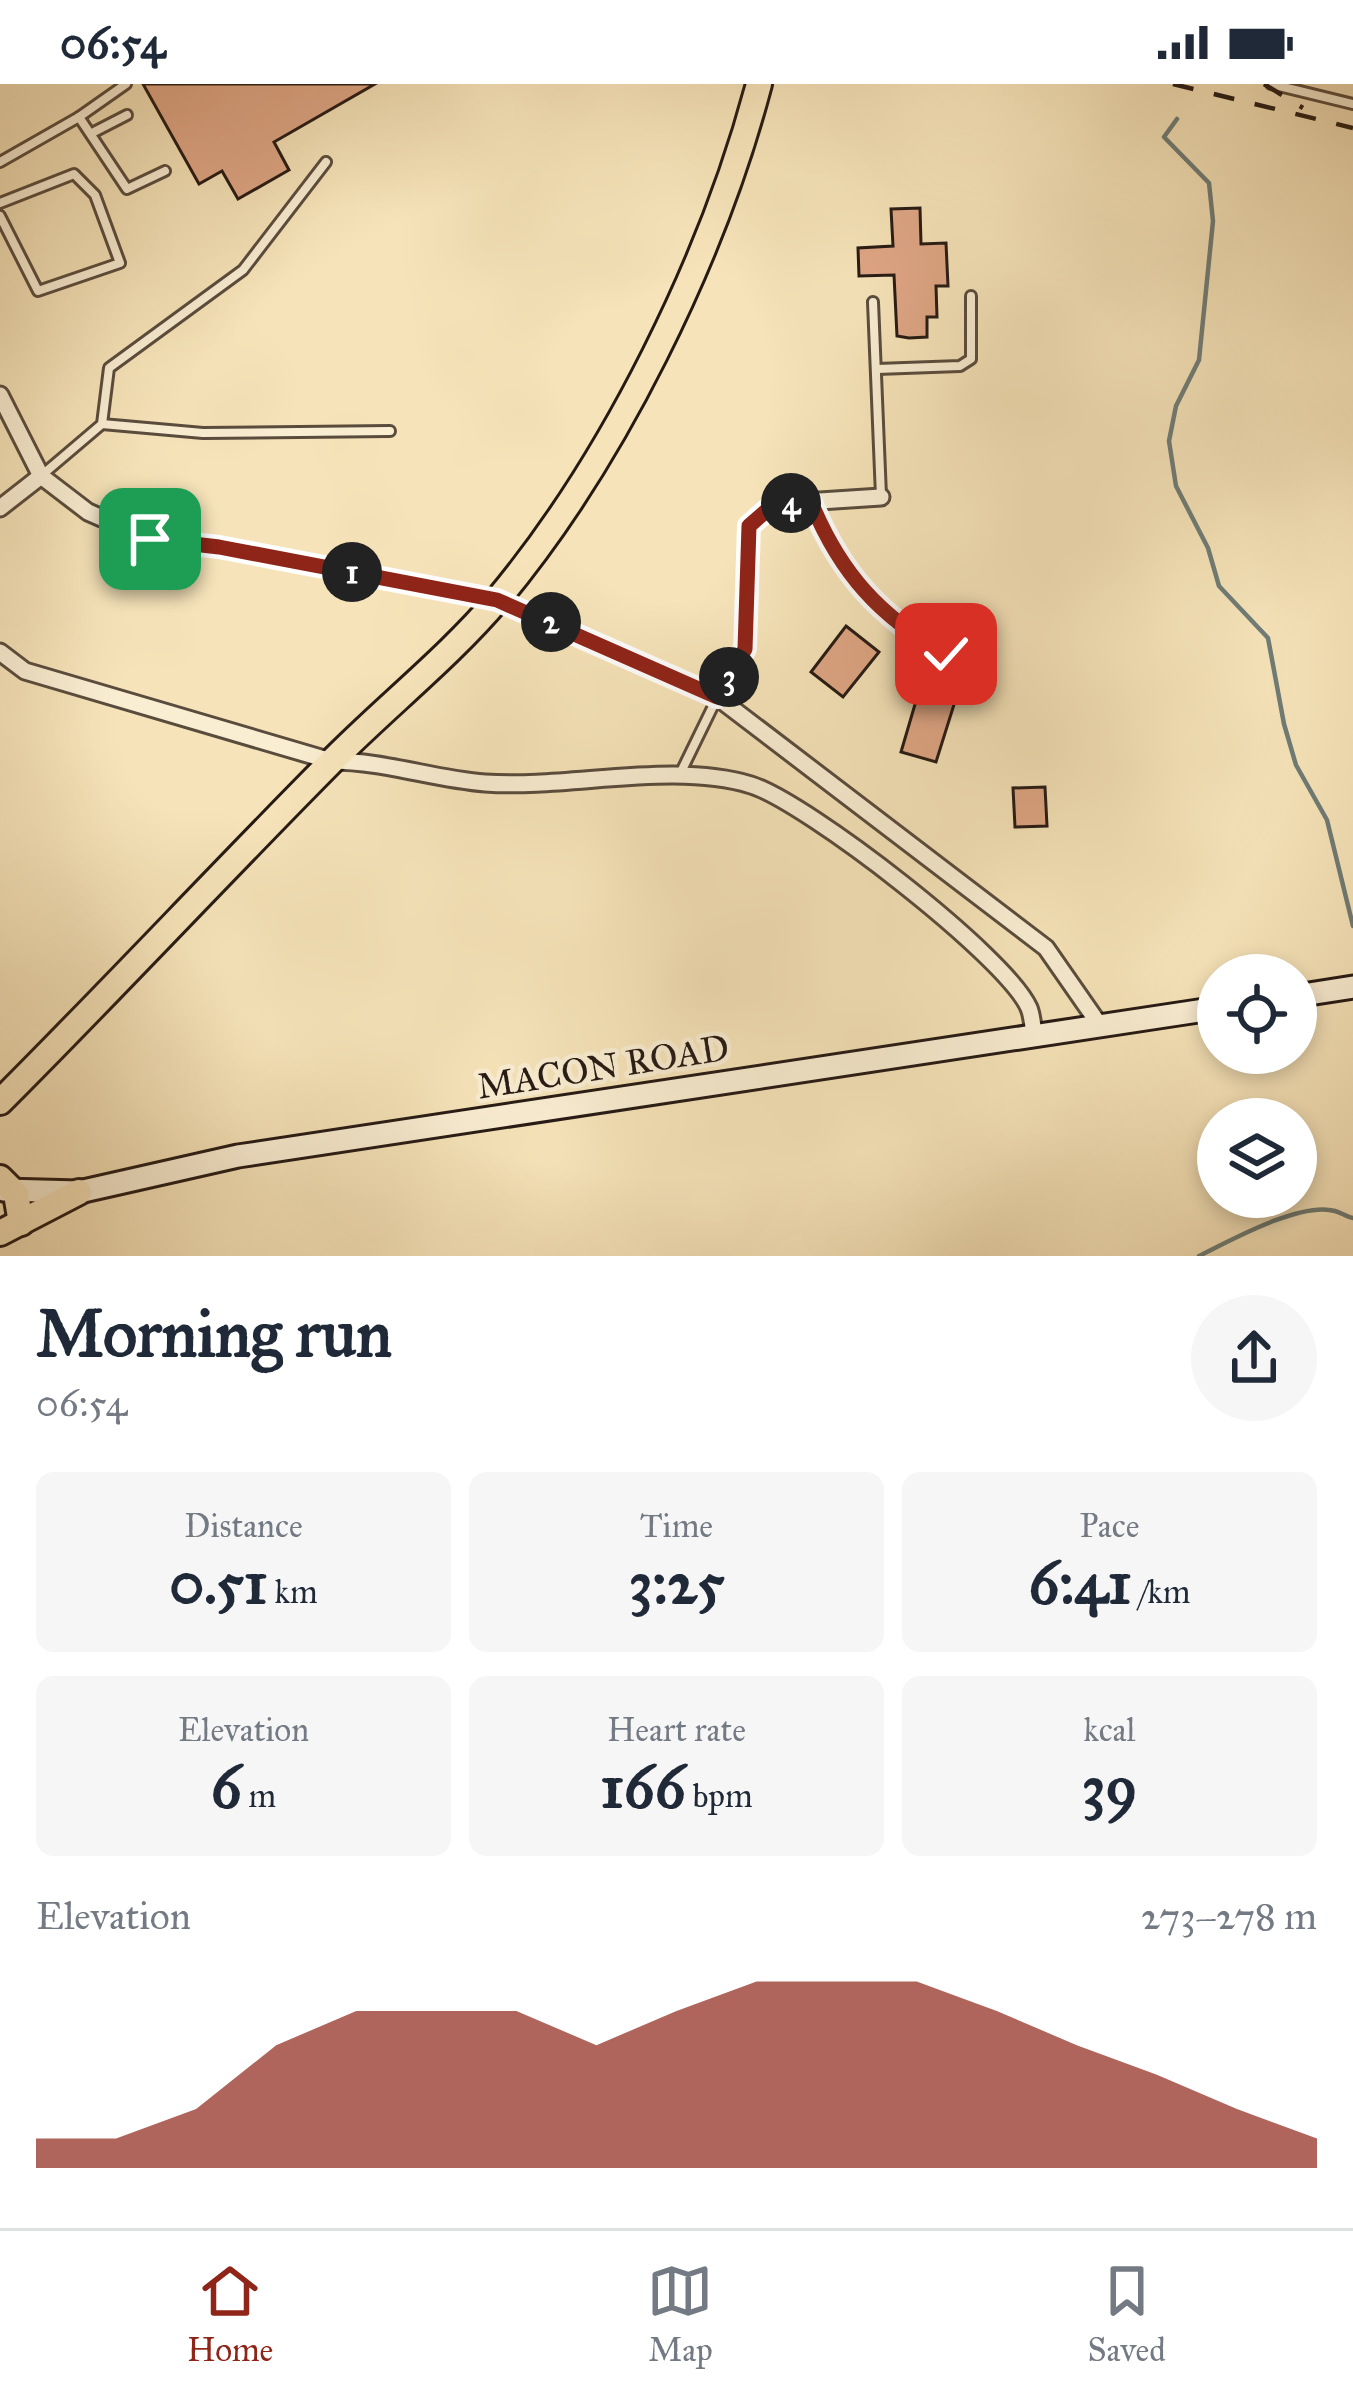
<!DOCTYPE html>
<html lang="en">
<head>
<meta charset="utf-8">
<style>
	body { margin:0; font-family:"IM FELL Great Primer",serif; background:#f6f6f7; color:#1f2937; height:100vh; display:flex; flex-direction:column; font-size:45px; white-space:nowrap }
	* { box-sizing:border-box; margin:0 }
	p { font-size:39px; color:#747a83 }
	.icon { flex:none; width:66px; height:66px; fill:none; stroke:currentColor; stroke-width:2; stroke-linecap:round; stroke-linejoin:round }
	.map { position:relative; height:1172px; overflow:hidden }
	.details { display:flex; flex-direction:column; background:#fff; flex:1 }
	.details>* { flex:none }
	.fabs { position:absolute; left:1197px; top:870px; display:grid; gap:24px }
	.fabs a { display:grid; place-items:center; width:120px; height:120px; border-radius:50%; background:#fff; box-shadow:0 6px 18px #0003; font-size:60px }
	.pin { position:absolute; display:grid; place-items:center; width:102px; height:102px; color:#fff; margin:-51px; border-radius:24px; box-shadow:0 6px 18px #0006 }
	.km { position:absolute; width:60px; height:60px; margin:-30px; border-radius:50%; background:#222; color:#fff; font-size:33px; line-height:60px; text-align:center }
	.round { display:grid; place-items:center; flex:none; width:126px; height:126px; border-radius:63px; background:#f6f6f7 }
	.head { display:flex; align-items:center; justify-content:space-between; height:204px; padding:0 36px }
	h1 { font-size:66px; font-weight:800; line-height:90px }
	.metrics { display:grid; grid-template-columns:repeat(3,1fr); gap:18px; height:204px; padding:12px 36px }
	.metrics div { display:grid; align-content:center; border-radius:18px; background:#f6f6f7; text-align:center }
	.metrics b { font-size:60px; font-weight:800 }
	.metrics small { font-size:33px; font-weight:400 }
	.metrics p { font-size:33px }
	.chart { height:336px; padding:24px 36px }
	.chart p { display:flex; justify-content:space-between }
	.chart svg { width:100%; height:216px; margin-top:12px; fill:#8f2418; opacity:.7 }
	.status { display:flex; justify-content:space-between; align-items:center; height:84px; padding:0 60px; background:#fff; direction:ltr }
	.status svg { height:33px; fill:currentColor }
	.menu { display:flex; justify-content:space-around; align-items:center; height:168px; border-top:3px solid #e0e1e3; background:#fff; font-size:33px; color:#747a83 }
	.menu a { display:grid; justify-items:center; gap:6px }
	.menu .selected { color:#8f2418 }
	.map>svg:first-child { display:block }
	.lines { fill:none; stroke-linecap:round; stroke-linejoin:round }
	.stream { stroke:#6f7c76; stroke-width:4.5 }
	.building { fill:#dfa685; stroke:#261a14; stroke-width:3 }
	.lane-casing { stroke:#5a4c3d; stroke-width:14 }
	.street-casing { stroke:#5a4c3d; stroke-width:21 }
	.secondary-casing { stroke:#261a14; stroke-width:27 }
	.primary-casing { stroke:#261a14; stroke-width:30 }
	.lane { stroke:#f9edd2; stroke-width:8 }
	.street { stroke:#f9edd2; stroke-width:15 }
	.secondary { stroke:#f9edd2; stroke-width:21 }
	.primary { stroke:#f6e3b9; stroke-width:24 }
	.rail { stroke:#261a14; stroke-width:4.5; stroke-dasharray:21 21; stroke-linecap:butt }
	.route-casing { stroke:#fff; stroke-width:24 }
	.route { stroke:#8f2418; stroke-width:15 }
	.labels { text-anchor:middle; dominant-baseline:central; stroke-width:9; stroke-linejoin:round; paint-order:stroke }
	.street-label { font-size:36px; fill:#261a14; stroke:#f9edd2 }
</style>
</head>
<body>
<div class="status"><b>06:54</b><svg viewBox="0 0 49 12"><path d="M0 12V9h3v3zM5 12V6h3v6zM10 12V3h3v9zM15 12V0h3v12zM26 1h20v11H26zM47 4h2v5h-2z"/></svg></div>
<div class="map">
<svg width="1353" height="1172" viewBox="0 0 1353 1172">
	<rect width="100%" height="100%" fill="#f6e3b9"/>
	<filter id="stains"><feTurbulence type="fractalNoise" baseFrequency=".00167" numOctaves="4"/><feColorMatrix values="0 0 0 0 .2 0 0 0 0 .09 0 0 0 0 .02 0 0 0 .5 -.17"/></filter>
	<radialGradient id="worn" r=".72"><stop offset=".6" stop-color="#630" stop-opacity="0"/><stop offset="1" stop-color="#630" stop-opacity=".3"/></radialGradient>
	<g class="lines">
		<!-- stream -->
		<g class="stream">
			<polyline points="1177,35 1164,53 1209,99 1213,137 1199,276 1176,322 1169,357 1176,402 1208,464 1219,502 1268,554 1284,640 1296,681 1327,736 1353,842"/>
			<path d="M1199,1172C1229,1157 1301,1117 1335,1127C1342,1129 1347,1133 1353,1134"/>
		</g>
	</g>
	<!-- building -->
	<g class="building">
		<polygon points="143,0 375,0 274,58 289,86 238,115 222,87 199,100"/>
		<polygon points="920,124 921,160 946,159 948,202 936,202 937,233 927,233 927,253 909,254 897,252 894,191 859,192 858,164 893,162 891,125"/>
		<polygon points="846,542 879,568 843,613 811,588"/>
		<polygon points="921,600 957,611 936,678 901,668"/>
		<polygon points="1045,703 1047,742 1015,743 1013,704"/>
	</g>
	<g class="lines">
		<defs>
			<g id="lane">
				<polyline points="1271,0 1353,20"/>
				<polyline points="79,33 126,0"/>
				<polyline points="92,49 127,31"/>
				<polyline points="0,78 79,33 127,105 165,87"/>
				<polyline points="0,119 74,90 95,111 120,179 38,207 0,132"/>
				<polyline points="873,218 881,412"/>
				<polyline points="877,285 960,282 971,275 971,212"/>
				<polyline points="102,340 203,349 390,347"/>
				<polyline points="42,391 102,340 109,284 243,186 326,78"/>
				<path d="M811,420C848,510 895,546 981,587"/>
				<polyline points="679,692 717,614"/>
			</g>
			<g id="street">
				<polyline points="0,311 41,392 88,428 150,455 219,463 497,516 717,613 1046,864 1101,943"/>
				<polyline points="0,424 41,392"/>
				<path d="M0,568L25,587L331,677C385,677 433,695 485,699C569,705 672,677 751,701C806,718 1007,873 1029,924C1032,931 1033,943 1034,951"/>
				<polyline points="717,613 745,565 749,442 774,420 881,413"/>
			</g>
			<g id="secondary">
				<polyline points="1296,912 1353,903"/>
				<polyline points="4,1106 79,1108 238,1072 1218,924"/>
			</g>
			<g id="primary">
				<path d="M0,1018C111,907 218,792 329,680C384,624 448,574 498,515C614,376 713,174 759,0"/>
				<polyline points="0,1094 16,1110 21,1139"/>
				<polyline points="0,1149 79,1108"/>
			</g>
		</defs>
		<!-- lane casing -->
		<use href="#lane" class="lane-casing"/>
		<!-- street casing -->
		<use href="#street" class="street-casing"/>
		<!-- secondary casing -->
		<use href="#secondary" class="secondary-casing"/>
		<!-- primary casing -->
		<use href="#primary" class="primary-casing"/>
		<!-- lane -->
		<use href="#lane" class="lane"/>
		<!-- street -->
		<use href="#street" class="street"/>
		<!-- secondary -->
		<use href="#secondary" class="secondary"/>
		<!-- primary -->
		<use href="#primary" class="primary"/>
		<!-- rail -->
		<g class="rail">
			<polyline points="1173,0 1353,44"/>
			<polyline points="1264,0 1303,24"/>
		</g>
	</g>
	<g class="lines">
		<defs>
			<path id="route" d="M150,455L219,463L497,516L717,613L745,565L749,442L774,420L811,418C840,489 880,533 946,570"/>
		</defs>
		<!-- route casing -->
		<use href="#route" class="route-casing"/>
		<!-- route -->
		<use href="#route" class="route"/>
	</g>
	<g class="labels">
		<!-- street labels -->
		<g class="street-label">
			<text transform="translate(603 983) rotate(-9)">MACON ROAD</text>
		</g>
	</g>
	<rect width="100%" height="100%" filter="url(#stains)"/>
	<rect width="100%" height="100%" fill="url(#worn)"/>
</svg>
<div class="fabs">
<a><svg class="icon" aria-label="locate" viewBox="0 0 24 24"><circle cx="12" cy="12" r="6"/><path d="M12 2v4M12 18v4M2 12h4M18 12h4"/></svg></a>
<a><svg class="icon" aria-label="layers" viewBox="0 0 24 24"><path d="M12 4l9 5-9 5-9-5zM3 14l9 5 9-5"/></svg></a>
</div>
<div class="pin" style="left:150px;top:455px;background:#1e9e55"><svg class="icon" aria-label="arrive" viewBox="0 0 24 24"><path d="M6 21V4h12l-3 4 3 4H6"/></svg></div>
<div class="pin" style="left:946px;top:570px;background:#d93025"><svg class="icon" aria-label="check" viewBox="0 0 24 24"><path d="M5 12l5 5 9-10"/></svg></div>
<b class="km" style="left:352px;top:488px">1</b>
<b class="km" style="left:551px;top:538px">2</b>
<b class="km" style="left:729px;top:593px">3</b>
<b class="km" style="left:791px;top:419px">4</b>
</div>
<section class="details">
<div class="head"><div><h1>Morning run</h1><p>06:54</p></div><a class="round"><svg class="icon" aria-label="share" viewBox="0 0 24 24"><path d="M12 15V3M7 8l5-5 5 5M5 13v7h14v-7"/></svg></a></div>
<div class="metrics">
<div><p>Distance</p><b>0.51<small> km</small></b></div>
<div><p>Time</p><b>3:25</b></div>
<div><p>Pace</p><b>6:41<small> /km</small></b></div>
</div>
<div class="metrics">
<div><p>Elevation</p><b>6<small> m</small></b></div>
<div><p>Heart rate</p><b>166<small> bpm</small></b></div>
<div><p>kcal</p><b>39</b></div>
</div>
<div class="chart"><p><span>Elevation</span>273–278 m</p>
<svg viewBox="0 0 160 44" preserveAspectRatio="none"><path d="M0 44V38L10 38L20 32L30 19L40 12L50 12L60 12L70 19L80 12L90 6L100 6L110 6L120 12L130 19L140 25L150 32L160 38V44z"/></svg>
</div>
</section>
<nav class="menu">
<a class="selected"><svg class="icon" aria-label="home" viewBox="0 0 24 24"><path d="M3 11l9-7 9 7M6 9v11h12V9"/></svg>Home</a>
<a><svg class="icon" aria-label="map" viewBox="0 0 24 24"><path d="M3 6l6-2 6 2 6-2v14l-6 2-6-2-6 2zM9 4v14M15 6v14"/></svg>Map</a>
<a><svg class="icon" aria-label="saved" viewBox="0 0 24 24"><path d="M7 4h10v16l-5-4-5 4z"/></svg>Saved</a>
</nav>
</body>
</html>
